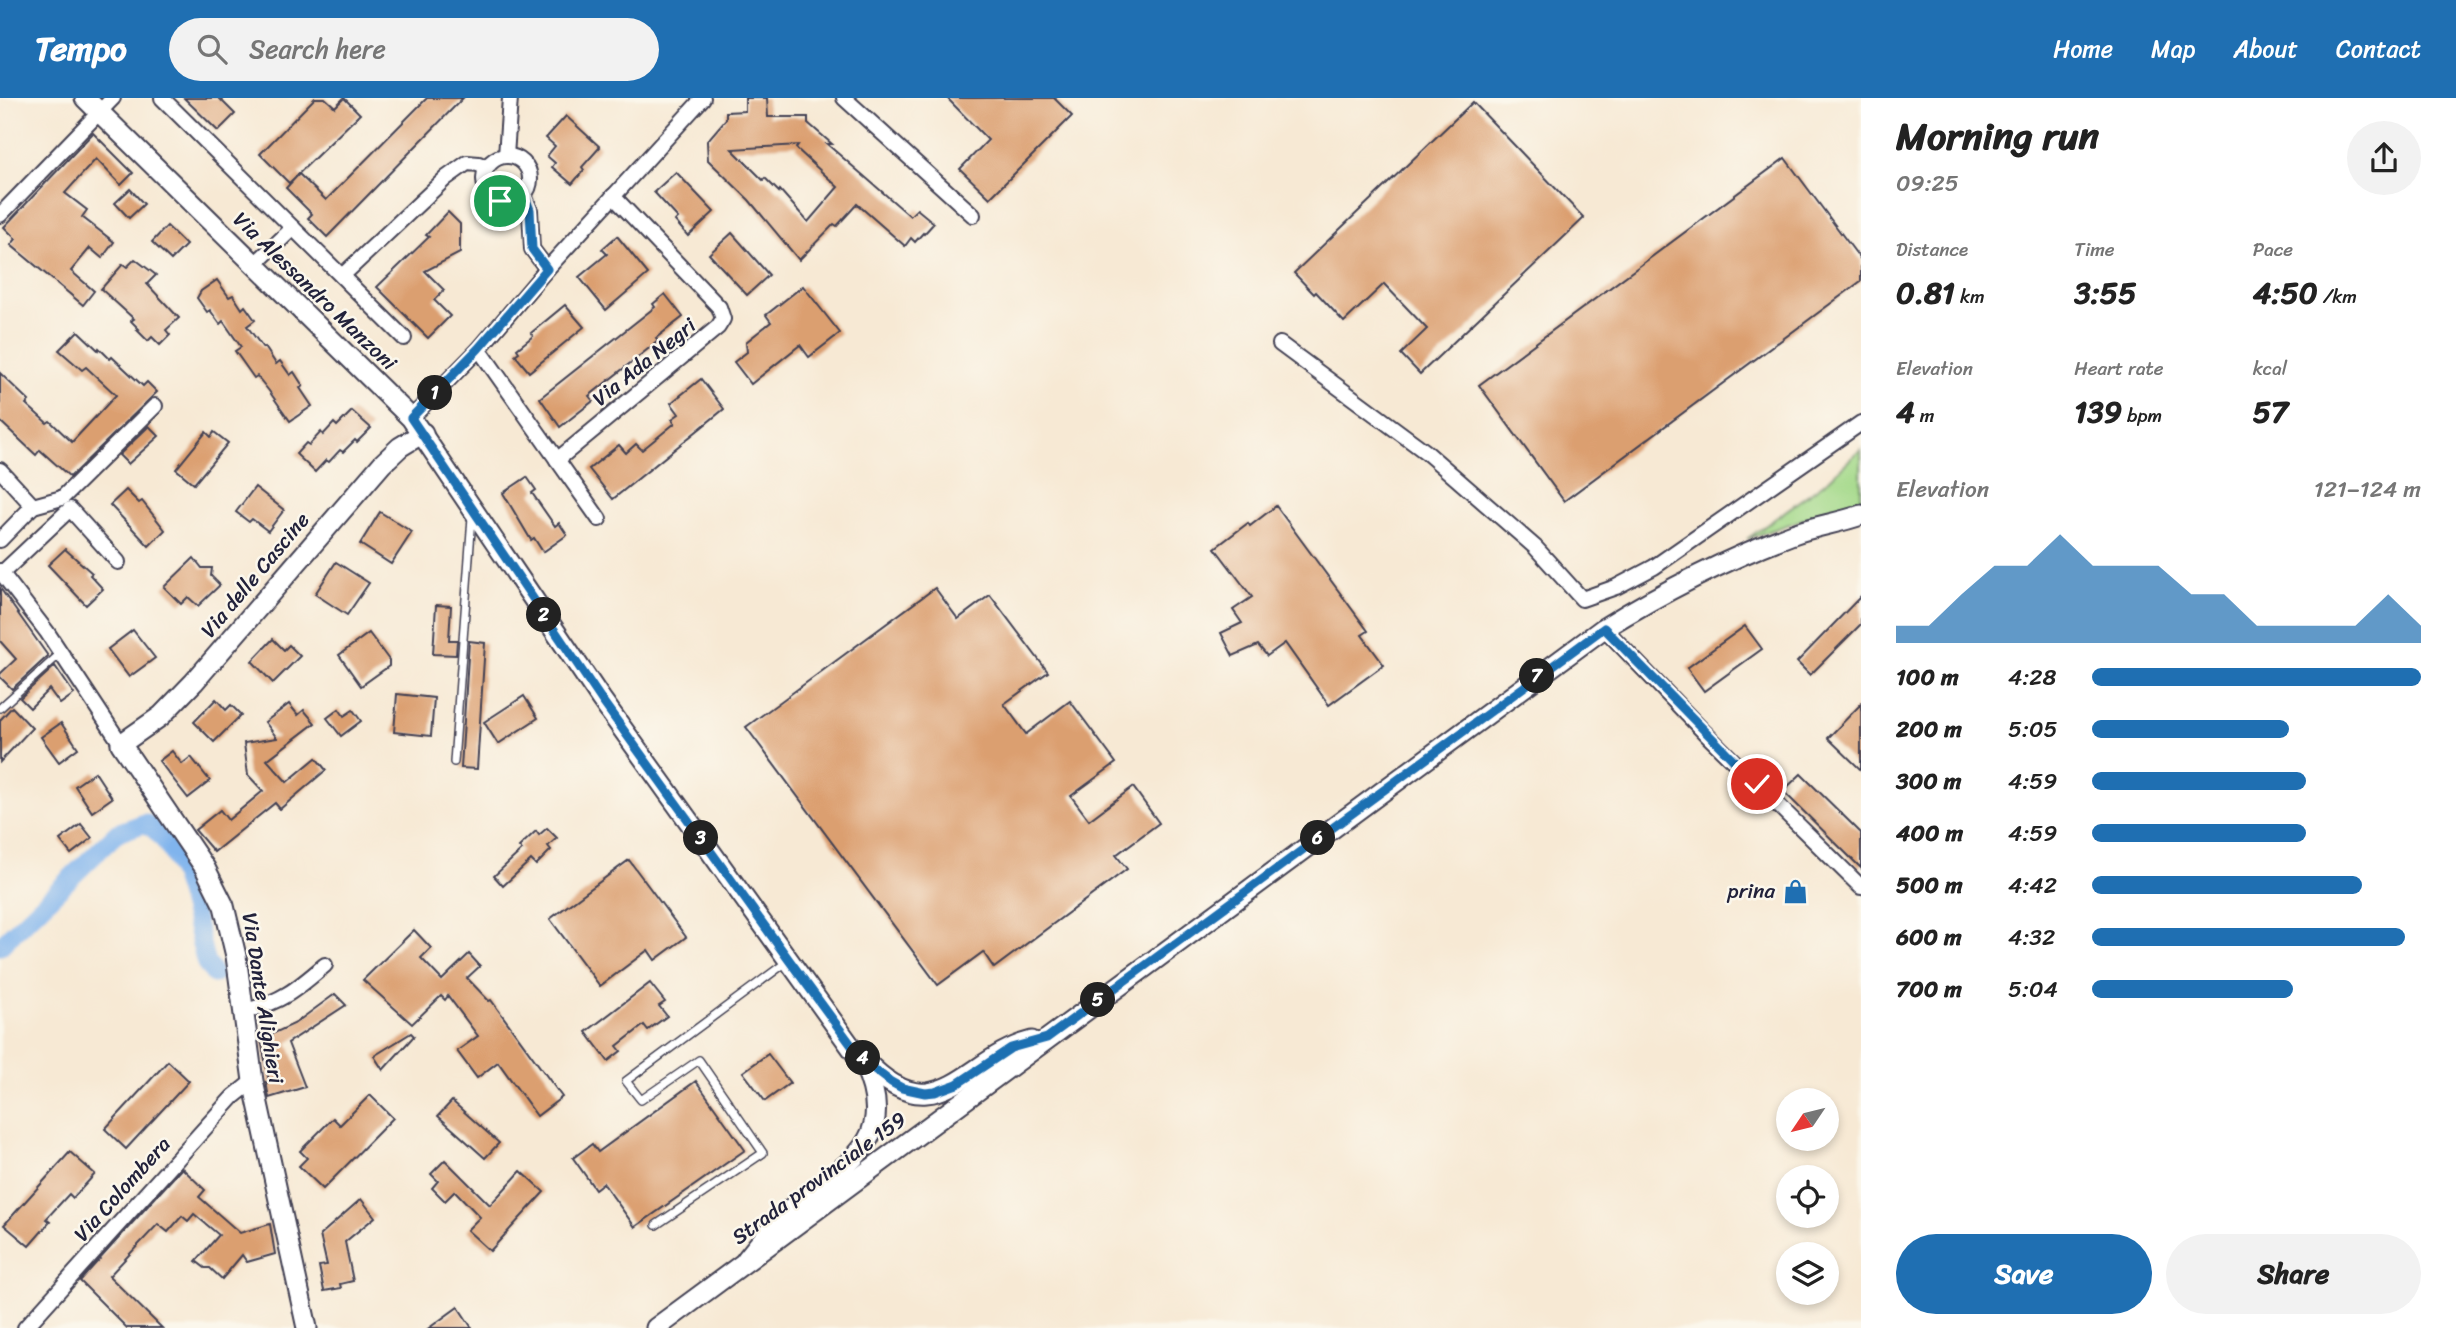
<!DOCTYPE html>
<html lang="en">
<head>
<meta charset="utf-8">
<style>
	body { margin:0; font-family:Sriracha,sans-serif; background:#f2f2f2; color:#222; height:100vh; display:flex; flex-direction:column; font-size:26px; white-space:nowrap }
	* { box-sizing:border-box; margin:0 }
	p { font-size:23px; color:#767676 }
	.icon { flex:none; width:38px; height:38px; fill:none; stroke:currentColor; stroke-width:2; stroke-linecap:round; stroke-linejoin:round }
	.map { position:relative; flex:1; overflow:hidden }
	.panel { display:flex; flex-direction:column; background:#fff; width:595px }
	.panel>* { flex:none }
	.needle { width:46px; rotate:235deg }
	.tools { position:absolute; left:1776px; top:990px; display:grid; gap:14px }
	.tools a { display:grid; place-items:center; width:63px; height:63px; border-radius:50%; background:#fff; box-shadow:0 4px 10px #0003; font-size:35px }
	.pin { position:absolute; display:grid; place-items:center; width:60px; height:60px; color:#fff; margin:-30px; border:4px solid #fff; border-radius:50%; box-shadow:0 2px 7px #0007 }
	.km { position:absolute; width:35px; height:35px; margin:-18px; border-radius:50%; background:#222; color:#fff; font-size:19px; line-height:35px; text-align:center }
	.round { display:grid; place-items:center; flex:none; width:74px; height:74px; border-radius:37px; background:#f2f2f2 }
	.summary { display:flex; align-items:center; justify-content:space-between; height:119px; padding:0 35px }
	h1 { font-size:38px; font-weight:800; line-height:52px }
	.stats { display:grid; grid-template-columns:repeat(3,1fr); gap:10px; height:119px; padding:7px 35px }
	.stats div { display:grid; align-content:center }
	.stats b { font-size:30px; font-weight:800 }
	.stats small { font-size:19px; font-weight:400 }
	.stats p { font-size:19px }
	.chart { height:196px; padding:14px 35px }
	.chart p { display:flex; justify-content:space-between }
	.chart svg { width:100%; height:126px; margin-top:7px; fill:#1f6fb2; opacity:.7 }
	.cta { display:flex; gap:14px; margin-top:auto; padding:14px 35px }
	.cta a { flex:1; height:80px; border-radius:42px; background:#1f6fb2; color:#fff; font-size:28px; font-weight:800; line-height:80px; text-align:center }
	.cta a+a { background:#f2f2f2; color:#222 }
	ul { padding:0 35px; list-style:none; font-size:23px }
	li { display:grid; grid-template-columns:112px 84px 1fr; align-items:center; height:52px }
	li i { height:18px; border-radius:9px; background:#1f6fb2 }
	header { display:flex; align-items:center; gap:42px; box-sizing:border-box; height:98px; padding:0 35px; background:#1f6fb2; color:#fff }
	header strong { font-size:33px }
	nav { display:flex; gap:38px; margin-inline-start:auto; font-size:24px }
	.search { width:490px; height:63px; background:#f2f2f2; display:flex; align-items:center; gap:18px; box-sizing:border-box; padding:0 24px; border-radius:38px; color:#767676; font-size:26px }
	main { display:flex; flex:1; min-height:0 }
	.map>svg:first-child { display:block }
	.green { fill:#a4d98a; stroke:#637e62; stroke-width:2 }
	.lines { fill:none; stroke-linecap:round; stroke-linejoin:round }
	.canal { stroke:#80b4ed; stroke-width:19 }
	.building { fill:#db9f70; fill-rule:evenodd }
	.service-casing { stroke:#424052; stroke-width:10 }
	.minor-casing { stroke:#424052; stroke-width:18 }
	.tertiary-casing { stroke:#424052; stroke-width:23 }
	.service { stroke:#fff; stroke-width:7 }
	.minor { stroke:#fff; stroke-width:14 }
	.tertiary { stroke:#fff; stroke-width:19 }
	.route-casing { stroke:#fff; stroke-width:14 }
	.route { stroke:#1f6fb2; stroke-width:9 }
	.labels { text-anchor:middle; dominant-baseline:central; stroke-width:5; stroke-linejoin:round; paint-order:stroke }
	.street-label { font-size:21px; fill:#22223b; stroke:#fbf7ec }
	.poi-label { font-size:21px; fill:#22223b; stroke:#fbf7ec; text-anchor:end }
</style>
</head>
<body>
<header>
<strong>Tempo</strong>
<div class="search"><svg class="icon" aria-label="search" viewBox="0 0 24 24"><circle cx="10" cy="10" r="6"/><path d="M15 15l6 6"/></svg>Search here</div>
<nav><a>Home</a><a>Map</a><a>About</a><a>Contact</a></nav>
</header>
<main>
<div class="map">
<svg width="1861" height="1230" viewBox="0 0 1861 1230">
	<rect width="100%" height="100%" fill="#fbf7ec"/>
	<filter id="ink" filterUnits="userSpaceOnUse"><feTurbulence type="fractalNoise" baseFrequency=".0143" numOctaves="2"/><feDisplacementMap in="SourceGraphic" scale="14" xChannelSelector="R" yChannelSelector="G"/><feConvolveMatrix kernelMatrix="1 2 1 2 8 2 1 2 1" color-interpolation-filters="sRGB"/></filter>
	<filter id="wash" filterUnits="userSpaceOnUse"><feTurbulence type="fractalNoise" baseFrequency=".00686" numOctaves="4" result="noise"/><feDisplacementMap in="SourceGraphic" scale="28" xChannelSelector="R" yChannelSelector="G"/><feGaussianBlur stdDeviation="1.57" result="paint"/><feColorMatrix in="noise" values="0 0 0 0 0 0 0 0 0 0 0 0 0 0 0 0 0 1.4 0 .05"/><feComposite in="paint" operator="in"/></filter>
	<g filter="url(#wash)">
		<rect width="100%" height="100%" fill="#f7e9d4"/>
		<!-- green -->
		<polygon class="green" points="1861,351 1861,401 1747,441 1828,382"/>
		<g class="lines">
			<!-- canal -->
			<path class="canal" d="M0,848L117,735L145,725C185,747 194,824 206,865L214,876"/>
		</g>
		<g id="blocks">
			<!-- building -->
			<g class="building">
				<polygon points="184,0 219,0 235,16 218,33"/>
				<polygon points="315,0 325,0 335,9 344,0 360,16 289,85 260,56"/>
				<polygon points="427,0 463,0 327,139 308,120 312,116 286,90 299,76 326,102"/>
				<path d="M745,0H767L768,19H808V25L832,46H827L910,118L917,111L934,125L924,136L923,135L915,144L911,140L905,148L857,106L837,128L834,126L799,162L749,102L708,62L707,43L726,21V14L745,13ZM798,47L796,50L838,89L808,124L780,92L779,94L765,80L763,82L732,51Z"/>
				<polygon points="947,0 1054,0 1072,18 990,100 960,71 988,42"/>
				<polygon points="1473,4 1584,120 1420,276 1401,256 1427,231 1384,186 1344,224 1316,194 1314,196 1294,175"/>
				<polygon points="566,18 600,49 582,69 584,72 572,86 552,69 555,65 547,58 555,48 546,40"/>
				<polygon points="93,35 133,75 121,87 96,61 65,95 87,112 82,119 114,144 102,160 90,150 71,173 94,193 83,207 11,147 16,141 4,129"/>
				<polygon points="1785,60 1861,162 1861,183 1564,403 1479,287"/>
				<polygon points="676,74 714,114 688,138 675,123 678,120 654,94"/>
				<polygon points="130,91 144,106 129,120 115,105"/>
				<polygon points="448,114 460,126 460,155 425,173 444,192 434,202 450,218 428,240 377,189 429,139 426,137"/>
				<polygon points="167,128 186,147 171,162 152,144"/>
				<polygon points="732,135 769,177 747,197 709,156"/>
				<polygon points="617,138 648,176 606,212 579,179 607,156 602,151"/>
				<polygon points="135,161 156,177 147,186 179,220 166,232 170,237 160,247 152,239 148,243 137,232 139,231 131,223 134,221 101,191 123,166 127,169"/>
				<polygon points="217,182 229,199 233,197 242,211 245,208 255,222 247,228 263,250 265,249 276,266 280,263 290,277 294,274 303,288 300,290 312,308 290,323 269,293 257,278 254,280 235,253 241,249 223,223 220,226 210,212 207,214 197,200 201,193"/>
				<polygon points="803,188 840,235 809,259 800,247 751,286 734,264 747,254 746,244 771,224 766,217"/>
				<polygon points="665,196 683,219 656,240 658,243 589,298 593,303 560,329 540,300 655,209 653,206"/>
				<polygon points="565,207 584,229 529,274 515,257 519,254 517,251 533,238 531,235"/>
				<polygon points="78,233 98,252 99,250 110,261 112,259 143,288 147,284 157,294 70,379 40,352 36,357 0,323 0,275 29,303 26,306 47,325 50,323 72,344 116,297 86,269 82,272 59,252"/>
				<polygon points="701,281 724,311 613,401 589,371 619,347 626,355 636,346 642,352 675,325 672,321 679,316 671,305"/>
				<polygon points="352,313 371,330 357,344 355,342 343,354 340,352 329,364 326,362 315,374 296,356 306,345 309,347 321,334 323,337 334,325 337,328"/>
				<polygon points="149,328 159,338 128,366 119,357"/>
				<polygon points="206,334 211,339 214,334 228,345 194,386 176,371"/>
				<polygon points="527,379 536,392 532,395 555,428 559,425 567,437 543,454 534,440 531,442 503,395"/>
				<polygon points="255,389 284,412 268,433 252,421 249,424 236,414"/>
				<polygon points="126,392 139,405 142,403 165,432 149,448 110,407"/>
				<polygon points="1276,408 1368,533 1362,537 1384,567 1329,607 1285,545 1267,558 1258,547 1233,558 1221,535 1242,525 1233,512 1252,499 1215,450 1248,425 1250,428"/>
				<polygon points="380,414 412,434 391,466 360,446"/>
				<polygon points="65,451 92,475 90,477 103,491 86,507 48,467"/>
				<polygon points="194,460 202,470 212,470 211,478 220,487 198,508 188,499 181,506 164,489"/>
				<polygon points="336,464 369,485 347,517 315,496"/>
				<polygon points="0,490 48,558 12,591 0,579 0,576 16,561 0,543"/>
				<polygon points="935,490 958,521 990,497 1048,574 1004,606 1026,636 1070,603 1116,665 1071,698 1089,722 1133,689 1159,725 1116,757 1127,771 994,870 983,854 938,887 746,629"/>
				<polygon points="1861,498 1861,526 1810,577 1797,564"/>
				<polygon points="436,507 451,508 449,542 457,542 456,557 433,556"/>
				<polygon points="1745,528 1762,551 1704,593 1687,570"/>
				<polygon points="133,532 155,560 129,579 108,551"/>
				<polygon points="369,535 389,562 389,568 361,588 339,557"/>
				<polygon points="273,541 284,552 289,547 300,558 273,585 252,563"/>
				<polygon points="469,543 485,545 477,671 461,670"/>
				<polygon points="55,568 74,596 60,606 49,591 30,610 20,600"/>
				<polygon points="397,596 434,600 431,638 394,634"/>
				<polygon points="524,598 538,620 498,646 484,624"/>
				<polygon points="216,601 226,612 231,607 241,617 214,644 194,624"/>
				<polygon points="289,606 298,617 304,612 315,625 267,662 287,684 316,660 326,672 280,711 275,705 214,754 195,732 220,712 228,722 263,693 248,677 244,645 277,640 265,624"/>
				<polygon points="1861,606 1861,672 1828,640"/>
				<polygon points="12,609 32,630 0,664 0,622"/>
				<polygon points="339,611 344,618 353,612 361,623 341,638 327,620"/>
				<polygon points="61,625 78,650 59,664 41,639"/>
				<polygon points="172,653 182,666 191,659 210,683 188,700 159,663"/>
				<polygon points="95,674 112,700 92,714 75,688"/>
				<polygon points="1801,676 1861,735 1861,770 1783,693"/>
				<polygon points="81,726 92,740 71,756 60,742"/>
				<polygon points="547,730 557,740 548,748 551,752 536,767 531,762 503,788 494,778 522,752 519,749 536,733 539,737"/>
				<polygon points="629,762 686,839 655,862 648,852 600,888 550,821"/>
				<polygon points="414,832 431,850 421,860 442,882 469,856 480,868 467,880 489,903 491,902 562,999 537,1018 498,964 477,980 457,953 478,938 448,898 445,902 441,898 412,926 363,882"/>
				<polygon points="650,885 665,904 659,908 667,918 648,932 644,927 617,948 621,953 608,963 586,934"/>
				<polygon points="335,896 346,907 288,945 305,989 269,1000 266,984 269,983 261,941 294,926"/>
				<polygon points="411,935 414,938 383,972 374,958"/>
				<polygon points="768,956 790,985 765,1003 743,974"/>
				<polygon points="168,963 189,983 126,1051 105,1031"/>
				<polygon points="696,983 745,1052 635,1129 603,1085 595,1091 573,1060 592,1046 598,1054"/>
				<polygon points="370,997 393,1020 323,1091 299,1068 307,1060 300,1053 333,1020 340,1027"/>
				<polygon points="452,1003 499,1045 485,1060 438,1018"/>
				<polygon points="70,1054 95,1076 73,1100 69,1096 46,1121 50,1124 29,1148 4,1127"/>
				<polygon points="445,1062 490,1107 521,1073 544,1094 490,1153 467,1132 480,1119 455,1093 445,1103 432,1090 438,1083 431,1076"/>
				<polygon points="182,1070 205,1092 199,1099 240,1135 270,1126 275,1156 247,1164 242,1157 222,1181 210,1170 205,1170 196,1163 219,1137 194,1116 188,1123 182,1118 168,1134 158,1126 109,1178 162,1230 127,1230 80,1183"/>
				<polygon points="361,1101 375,1119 345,1144 353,1183 340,1186 341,1190 324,1193 319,1168 327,1167 320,1137"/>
				<polygon points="458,1209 472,1230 429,1230"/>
			</g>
		</g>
	</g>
	<g filter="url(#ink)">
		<use href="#blocks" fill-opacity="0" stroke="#424052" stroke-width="2"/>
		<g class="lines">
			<defs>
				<g id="service">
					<polyline points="0,610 61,555"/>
					<polyline points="454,664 472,419"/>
					<polyline points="656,1127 763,1055 699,962 641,1002 626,983 788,863"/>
				</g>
				<g id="minor">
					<polyline points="162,0 404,240"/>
					<polyline points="844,0 973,117"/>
					<polyline points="506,58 510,0"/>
					<circle cx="507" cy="81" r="23"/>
					<polyline points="524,97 530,112 532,151 547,171"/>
					<polyline points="0,117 113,0"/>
					<polyline points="255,166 293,130"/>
					<polyline points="342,178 446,80 467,65 479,66 486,71"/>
					<polyline points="1280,246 1426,354 1535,449 1582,501 1616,489 1654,469 1861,325"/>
					<polyline points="479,251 599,421"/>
					<polyline points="411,320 479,251 547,171 703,0"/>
					<polyline points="557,362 718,229 723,221 719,209 613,98"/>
					<polyline points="0,372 33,408 0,442"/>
					<polyline points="33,408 62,400 155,308"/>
					<polyline points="0,473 47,534 121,646"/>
					<polyline points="2,475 70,411 118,464"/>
					<polyline points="1604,530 1705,635 1861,789"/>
					<path d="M245,913C282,904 297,891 325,867"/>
					<polyline points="25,1230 233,999 253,983"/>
				</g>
				<g id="tertiary">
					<path d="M85,0L411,320L601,601L864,967C901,1045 843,1067 793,1109C775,1124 761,1144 746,1162"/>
					<path d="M865,963C937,1039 966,959 1032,943"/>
					<polyline points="307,1230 253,983 236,858 224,808 205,770 121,646 161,618 194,584 382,366 400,349 423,335"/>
					<path d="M656,1230L1604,530C1664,493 1727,461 1793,436C1815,428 1839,425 1861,417"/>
				</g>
			</defs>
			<!-- service casing -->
			<use href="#service" class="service-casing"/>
			<!-- minor casing -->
			<use href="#minor" class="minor-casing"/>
			<!-- tertiary casing -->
			<use href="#tertiary" class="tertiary-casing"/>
			<!-- service -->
			<use href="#service" class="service"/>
			<!-- minor -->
			<use href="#minor" class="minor"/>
			<!-- tertiary -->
			<use href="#tertiary" class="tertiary"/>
		</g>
	</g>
	<g class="lines" filter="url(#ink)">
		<defs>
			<polyline id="route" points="500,103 513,104 524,97 530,112 532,151 547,171 478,251 411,320 601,601 789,862 855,952 870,968 891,984 902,990 925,995 935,994 957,986 1011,950 1047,940 1604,530 1757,686"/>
		</defs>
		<!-- route casing -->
		<use href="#route" class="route-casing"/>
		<!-- route -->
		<use href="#route" class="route"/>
	</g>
	<!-- icons -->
	<defs>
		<symbol id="shop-bare" viewBox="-9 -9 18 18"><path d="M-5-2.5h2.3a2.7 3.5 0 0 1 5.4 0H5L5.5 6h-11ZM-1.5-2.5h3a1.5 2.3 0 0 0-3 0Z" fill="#1f6fb2" stroke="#fbf7ec" stroke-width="2.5" paint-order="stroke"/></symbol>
	</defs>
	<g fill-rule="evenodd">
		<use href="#shop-bare" x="1778" y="776" width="35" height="35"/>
	</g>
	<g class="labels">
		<!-- street labels -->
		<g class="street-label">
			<text transform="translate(315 193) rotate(44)">Via Alessandro Manzoni</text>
			<text transform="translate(644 264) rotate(-39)">Via Ada Negri</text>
			<text transform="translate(255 477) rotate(-50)">Via delle Cascine</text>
			<text transform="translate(263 900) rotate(81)">Via Dante Alighieri</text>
			<text transform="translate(819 1080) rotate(-36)">Strada provinciale 159</text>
			<text transform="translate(122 1091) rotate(-48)">Via Colombera</text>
		</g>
		<!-- poi labels -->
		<g class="poi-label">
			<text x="1775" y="793">prina</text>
		</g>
	</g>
</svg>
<div class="tools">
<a><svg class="needle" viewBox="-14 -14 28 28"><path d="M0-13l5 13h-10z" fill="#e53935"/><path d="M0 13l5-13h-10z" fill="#767676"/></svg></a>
<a><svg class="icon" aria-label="locate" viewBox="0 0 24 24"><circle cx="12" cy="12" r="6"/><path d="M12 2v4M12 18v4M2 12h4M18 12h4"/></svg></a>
<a><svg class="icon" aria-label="layers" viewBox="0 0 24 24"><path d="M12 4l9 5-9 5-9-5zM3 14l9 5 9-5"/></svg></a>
</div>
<div class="pin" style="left:500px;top:103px;background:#1e9e55"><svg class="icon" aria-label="arrive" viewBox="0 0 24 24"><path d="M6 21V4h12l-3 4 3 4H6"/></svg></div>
<div class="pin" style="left:1757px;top:686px;background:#d93025"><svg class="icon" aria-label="check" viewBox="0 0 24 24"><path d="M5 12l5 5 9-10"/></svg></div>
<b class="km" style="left:435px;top:295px">1</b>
<b class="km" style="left:544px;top:517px">2</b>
<b class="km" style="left:701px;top:740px">3</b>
<b class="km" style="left:863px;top:960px">4</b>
<b class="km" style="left:1098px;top:902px">5</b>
<b class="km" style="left:1318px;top:740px">6</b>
<b class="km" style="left:1537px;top:578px">7</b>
</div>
<section class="panel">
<div class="summary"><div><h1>Morning run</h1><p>09:25</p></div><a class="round"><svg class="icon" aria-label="share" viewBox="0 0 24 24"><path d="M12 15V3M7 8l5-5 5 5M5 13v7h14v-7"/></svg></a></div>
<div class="stats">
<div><p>Distance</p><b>0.81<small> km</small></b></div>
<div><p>Time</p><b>3:55</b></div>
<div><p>Pace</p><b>4:50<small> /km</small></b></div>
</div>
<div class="stats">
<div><p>Elevation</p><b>4<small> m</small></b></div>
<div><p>Heart rate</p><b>139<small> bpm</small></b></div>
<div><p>kcal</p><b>57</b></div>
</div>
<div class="chart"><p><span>Elevation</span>121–124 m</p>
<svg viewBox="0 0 160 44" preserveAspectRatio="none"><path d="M0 44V38L10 38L20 27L30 17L40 17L50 6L60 17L70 17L80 17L90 27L100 27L110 38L120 38L130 38L140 38L150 27L160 38V44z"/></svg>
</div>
<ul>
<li><b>100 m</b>4:28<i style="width:100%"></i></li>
<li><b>200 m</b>5:05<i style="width:60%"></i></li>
<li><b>300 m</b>4:59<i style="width:65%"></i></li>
<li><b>400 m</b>4:59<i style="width:65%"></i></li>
<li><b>500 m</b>4:42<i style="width:82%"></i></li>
<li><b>600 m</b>4:32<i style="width:95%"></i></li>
<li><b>700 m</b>5:04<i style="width:61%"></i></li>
</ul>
<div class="cta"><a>Save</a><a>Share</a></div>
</section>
</main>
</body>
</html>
